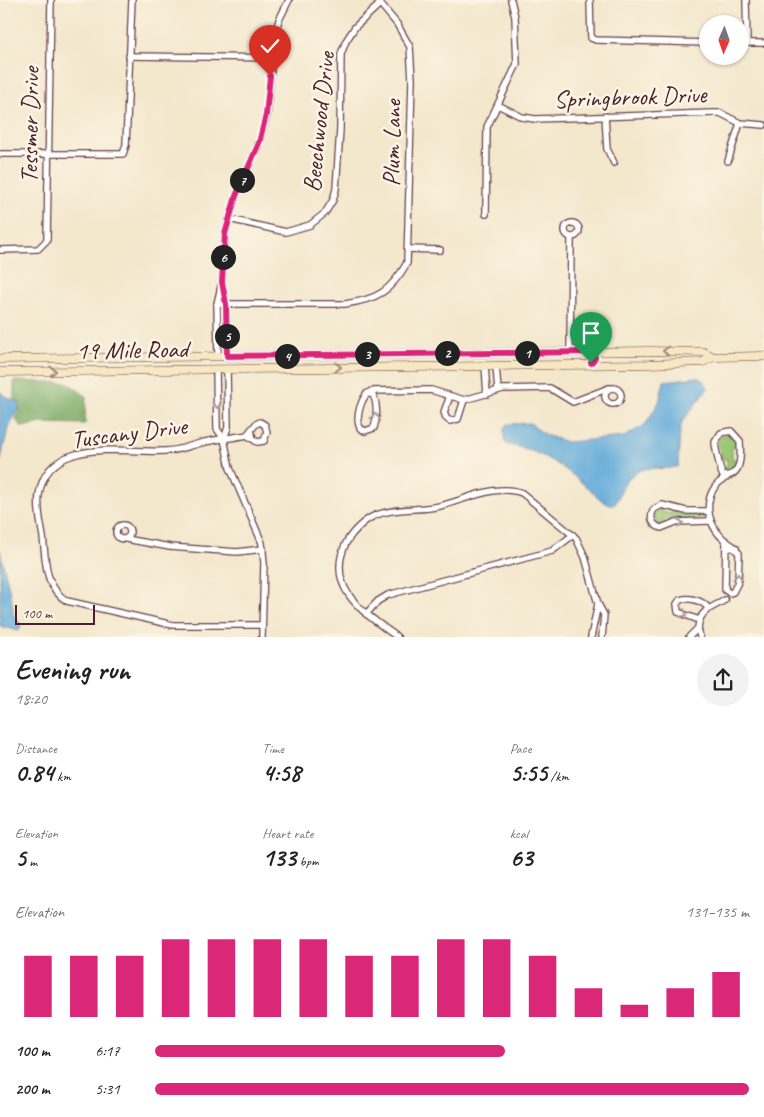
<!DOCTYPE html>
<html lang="en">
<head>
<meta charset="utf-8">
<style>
	body { margin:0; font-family:Caveat,sans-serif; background:#f2f2f2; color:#222; height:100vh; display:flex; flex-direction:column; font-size:19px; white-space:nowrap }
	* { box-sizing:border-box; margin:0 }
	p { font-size:16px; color:#767676 }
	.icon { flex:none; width:28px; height:28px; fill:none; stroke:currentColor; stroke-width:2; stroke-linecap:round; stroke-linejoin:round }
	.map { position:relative; height:637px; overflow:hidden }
	.drawer { display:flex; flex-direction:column; background:#fff; flex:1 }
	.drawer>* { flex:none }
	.needle { width:32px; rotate:182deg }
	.buttons { position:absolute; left:699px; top:15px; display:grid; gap:10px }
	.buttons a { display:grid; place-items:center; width:50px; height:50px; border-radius:50%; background:#fff; box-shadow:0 1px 4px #0004; font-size:25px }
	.scale { position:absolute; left:15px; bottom:12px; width:80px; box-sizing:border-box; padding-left:5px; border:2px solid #4a1f2b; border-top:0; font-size:14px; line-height:18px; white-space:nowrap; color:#4a1f2b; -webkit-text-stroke:4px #fcf5e5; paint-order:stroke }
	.pin { position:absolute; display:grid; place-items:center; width:42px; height:42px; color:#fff; margin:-51px -21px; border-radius:50% 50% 50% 0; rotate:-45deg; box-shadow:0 0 5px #0007 }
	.pin .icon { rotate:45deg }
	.km { position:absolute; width:25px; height:25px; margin:-12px; border-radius:50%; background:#222; color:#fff; font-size:14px; line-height:25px; text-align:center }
	.round { display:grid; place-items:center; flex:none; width:52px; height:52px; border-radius:26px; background:#f2f2f2 }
	.headline { display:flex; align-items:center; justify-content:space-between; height:85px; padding:0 15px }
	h1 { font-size:28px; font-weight:700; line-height:38px }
	.stats { display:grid; grid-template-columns:repeat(3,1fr); gap:8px; height:85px; padding:5px 15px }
	.stats div { display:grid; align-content:center }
	.stats b { font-size:25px; font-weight:700 }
	.stats small { font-size:14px; font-weight:400 }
	.stats p { font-size:14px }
	.chart { height:140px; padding:10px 15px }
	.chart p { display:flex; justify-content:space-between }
	.chart svg { width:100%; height:90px; margin-top:5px; stroke:#db2777; stroke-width:6 }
	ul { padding:0 15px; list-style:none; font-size:16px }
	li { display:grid; grid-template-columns:80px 60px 1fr; align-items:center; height:38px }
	li i { height:12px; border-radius:6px; background:#db2777 }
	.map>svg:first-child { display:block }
	.green { fill:#9bc876; stroke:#727450 }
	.forest { fill:#7cac67; stroke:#636649 }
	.water { fill:#63abda; stroke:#566582 }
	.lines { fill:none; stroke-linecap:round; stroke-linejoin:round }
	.street-casing { stroke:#633d43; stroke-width:8 }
	.secondary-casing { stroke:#633d43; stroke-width:9 }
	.street { stroke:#fff; stroke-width:5.5 }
	.secondary { stroke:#f7e8c3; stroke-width:8 }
	.oneway { stroke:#a08477 }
	.oneway2 { stroke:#ae9aa0 }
	.route-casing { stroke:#fff; stroke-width:10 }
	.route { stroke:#db2777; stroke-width:6 }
	.labels { text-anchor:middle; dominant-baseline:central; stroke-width:5; stroke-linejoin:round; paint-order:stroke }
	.street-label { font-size:25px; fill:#4a1f2b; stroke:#fcf5e5 }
</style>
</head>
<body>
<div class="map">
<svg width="764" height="637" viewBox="0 0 764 637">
	<rect width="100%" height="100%" fill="#fcf5e5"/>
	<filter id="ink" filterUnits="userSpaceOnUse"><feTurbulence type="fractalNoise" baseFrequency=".02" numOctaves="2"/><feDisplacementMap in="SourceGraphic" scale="10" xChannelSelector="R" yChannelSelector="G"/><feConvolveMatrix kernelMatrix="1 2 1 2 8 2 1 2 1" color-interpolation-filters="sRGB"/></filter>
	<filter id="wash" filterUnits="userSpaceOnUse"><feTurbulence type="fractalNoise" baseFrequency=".0096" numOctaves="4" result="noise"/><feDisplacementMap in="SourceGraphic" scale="20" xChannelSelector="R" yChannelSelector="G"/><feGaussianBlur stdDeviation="1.12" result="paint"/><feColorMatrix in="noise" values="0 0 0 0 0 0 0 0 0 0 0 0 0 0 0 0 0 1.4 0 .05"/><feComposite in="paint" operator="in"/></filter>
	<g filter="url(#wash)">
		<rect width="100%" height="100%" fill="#f3e7cc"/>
		<!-- green -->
		<g class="green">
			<polygon points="727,434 731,434 737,442 737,447 732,447 732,459 737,459 736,468 724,473 722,467 727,467 727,459 722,459 717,442 720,436"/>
			<polygon points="661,507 661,512 672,514 673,510 684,514 704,514 706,517 671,522 669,518 664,521 666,525 659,525 655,520 654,513"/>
		</g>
		<!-- forest -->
		<polygon class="forest" points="14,381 68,383 86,396 85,424 42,423 22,427 16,420 19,410 19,402 14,399"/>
		<!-- water -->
		<g class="water">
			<path d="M697,377L704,381L708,388L682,422L680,429L678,466C661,473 646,461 629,478C621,487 618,501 614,505C603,505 596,494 588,488C562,465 541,451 506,444L504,439V427L507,424L530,423L545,435L567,442L624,437L645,425L659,402L664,381Z"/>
			<polygon points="0,391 6,397 19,402 20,406 8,428 0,463"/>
			<path d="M0,549C2,563 15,606 13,614L21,625L19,631L0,626Z"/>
		</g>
	</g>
	<g filter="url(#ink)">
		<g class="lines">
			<defs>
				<g id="street">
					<polyline points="590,0 591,38 596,40 708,43"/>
					<polyline points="746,0 747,43"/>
					<polyline points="740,43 764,43"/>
					<polyline points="129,56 271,58"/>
					<polyline points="498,105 522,117 535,119 713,113 720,113 740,123 764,125"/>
					<polyline points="605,116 607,149 614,163"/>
					<polyline points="0,154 123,154 126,145 132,0"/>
					<polyline points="728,161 740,123"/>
					<polyline points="486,214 487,127 517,64 515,17 511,0"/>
					<polyline points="229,219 286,232 310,225 325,213 333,200 336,189 340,129 341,54 346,41 355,27 380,4"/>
					<circle cx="572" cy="230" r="7"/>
					<polyline points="407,249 440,250"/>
					<polyline points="0,250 38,249 47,240 51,0"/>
					<polyline points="222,284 226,303 227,356"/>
					<path d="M217,304H345C378,299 390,292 407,263L412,80L410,47L397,24L377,0"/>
					<polyline points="570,352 571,237"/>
					<polyline points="218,356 217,304 222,282 225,234 236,196 259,143 267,115 274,36 279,20 289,0"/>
					<polyline points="485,366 487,394"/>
					<polyline points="496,366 498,390"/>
					<polyline points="216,369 217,429 224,439 230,468 262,543 264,563 262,637"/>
					<circle cx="613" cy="396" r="8"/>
					<path d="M366,394H372C378,401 377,419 374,428L365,431L360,428C355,418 361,396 371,391L431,390L464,400L503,389L550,388L573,402L609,388"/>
					<polyline points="450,396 444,412 446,418 450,421 458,419 464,400"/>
					<path d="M251,430L247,435C232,438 216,439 201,443C189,446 178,451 165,451C122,453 47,436 39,495C37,509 41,524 43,537C46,561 44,587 67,601L173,625H262"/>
					<path d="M731,431L740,441C741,455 742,477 723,476C721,474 715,447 715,442L721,433Z"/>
					<polyline points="247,435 257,442 264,441 267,432 265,425 260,422 256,424 251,430 253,439"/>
					<polyline points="224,439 228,427 227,369"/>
					<path d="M708,511H686L662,505L654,509C649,517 652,525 661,528L676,522L710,521"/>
					<circle cx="123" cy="532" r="7"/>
					<polyline points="126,539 170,547 237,552 263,549"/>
					<path d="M726,541C704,524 701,491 727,477"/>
					<polyline points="726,550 732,547 739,553 738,582 733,592 730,593 725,590 726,541 736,548"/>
					<polyline points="366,614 378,601 388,595 552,551 573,535"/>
					<path d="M699,620L678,612L677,604L680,600C689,597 702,600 708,608"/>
					<path d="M698,628C700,609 711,609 725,600"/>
					<path d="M397,637C366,614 324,589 346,543C352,532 364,520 376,515C396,507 419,511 440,506C465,500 497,483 522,493L576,538L585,557L598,604"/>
					<polyline points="591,637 598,604 604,615 602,637"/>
					<polyline points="689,637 698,628 700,637"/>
				</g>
				<g id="secondary">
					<polyline points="0,359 650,351 704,352 714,357"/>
					<polyline points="0,372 649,364 703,362 714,357 764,356"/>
				</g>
			</defs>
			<!-- street casing -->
			<use href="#street" class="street-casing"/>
			<!-- secondary casing -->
			<use href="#secondary" class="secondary-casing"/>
			<!-- street -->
			<use href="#street" class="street"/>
			<!-- secondary -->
			<use href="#secondary" class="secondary"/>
		</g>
		<!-- one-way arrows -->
		<defs><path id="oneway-chevron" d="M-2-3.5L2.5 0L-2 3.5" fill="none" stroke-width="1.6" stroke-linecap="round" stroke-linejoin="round" transform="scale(1.25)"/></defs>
		<g class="oneway">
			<use href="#oneway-chevron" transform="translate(666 351) rotate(-179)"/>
			<use href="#oneway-chevron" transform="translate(338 367) rotate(-1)"/>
			<use href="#oneway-chevron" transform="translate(53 371) rotate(-1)"/>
		</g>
		<g class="oneway2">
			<use href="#oneway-chevron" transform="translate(217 405) rotate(89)"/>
			<use href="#oneway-chevron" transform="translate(375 416) rotate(-89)"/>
			<use href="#oneway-chevron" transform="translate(680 523) rotate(-7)"/>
			<use href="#oneway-chevron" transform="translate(738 577) rotate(-86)"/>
			<use href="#oneway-chevron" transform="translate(684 614) rotate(28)"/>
		</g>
	</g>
	<g class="lines" filter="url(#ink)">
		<defs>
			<polyline id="route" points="270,76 266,115 259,143 236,196 225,234 222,282 226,304 227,356 594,352 595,358 591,363"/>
		</defs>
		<!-- route casing -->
		<use href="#route" class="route-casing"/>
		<!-- route -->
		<use href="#route" class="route"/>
	</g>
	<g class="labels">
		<!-- street labels -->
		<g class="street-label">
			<text transform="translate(630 97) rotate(-2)">Springbrook Drive</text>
			<text transform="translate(319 122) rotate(-84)">Beechwood Drive</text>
			<text transform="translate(30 125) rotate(-89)">Tessmer Drive</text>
			<text transform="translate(392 143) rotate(-89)">Plum Lane</text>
			<text transform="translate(132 350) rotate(-1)">19 Mile Road</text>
			<text transform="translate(129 433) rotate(-7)">Tuscany Drive</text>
		</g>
	</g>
</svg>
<div class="buttons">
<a><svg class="needle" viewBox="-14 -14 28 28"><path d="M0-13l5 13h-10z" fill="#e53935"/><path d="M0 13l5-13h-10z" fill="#767676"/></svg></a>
</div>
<div class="scale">100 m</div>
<div class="pin" style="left:591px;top:363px;background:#1e9e55"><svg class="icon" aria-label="arrive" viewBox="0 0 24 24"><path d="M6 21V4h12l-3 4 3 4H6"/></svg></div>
<div class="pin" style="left:270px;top:76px;background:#d93025"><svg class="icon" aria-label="check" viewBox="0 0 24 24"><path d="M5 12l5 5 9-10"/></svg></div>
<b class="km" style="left:527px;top:353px">1</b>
<b class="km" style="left:447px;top:353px">2</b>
<b class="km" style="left:367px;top:354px">3</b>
<b class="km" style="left:287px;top:356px">4</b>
<b class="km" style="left:227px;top:336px">5</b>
<b class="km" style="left:223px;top:257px">6</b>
<b class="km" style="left:242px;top:180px">7</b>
</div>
<section class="drawer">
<div class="headline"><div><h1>Evening run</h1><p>18:20</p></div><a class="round"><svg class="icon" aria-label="share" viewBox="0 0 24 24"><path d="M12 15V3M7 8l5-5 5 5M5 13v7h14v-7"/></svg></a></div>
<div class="stats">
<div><p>Distance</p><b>0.84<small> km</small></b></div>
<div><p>Time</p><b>4:58</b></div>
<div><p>Pace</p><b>5:55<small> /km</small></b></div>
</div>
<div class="stats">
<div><p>Elevation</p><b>5<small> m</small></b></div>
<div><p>Heart rate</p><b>133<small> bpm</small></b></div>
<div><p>kcal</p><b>63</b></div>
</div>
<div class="chart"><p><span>Elevation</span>131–135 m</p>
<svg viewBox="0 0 160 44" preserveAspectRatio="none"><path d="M5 44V14M15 44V14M25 44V14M35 44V6M45 44V6M55 44V6M65 44V6M75 44V14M85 44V14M95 44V6M105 44V6M115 44V14M125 44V30M135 44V38M145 44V30M155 44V22"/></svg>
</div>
<ul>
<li><b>100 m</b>6:17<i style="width:59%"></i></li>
<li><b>200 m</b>5:31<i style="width:100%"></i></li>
</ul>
</section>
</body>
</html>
